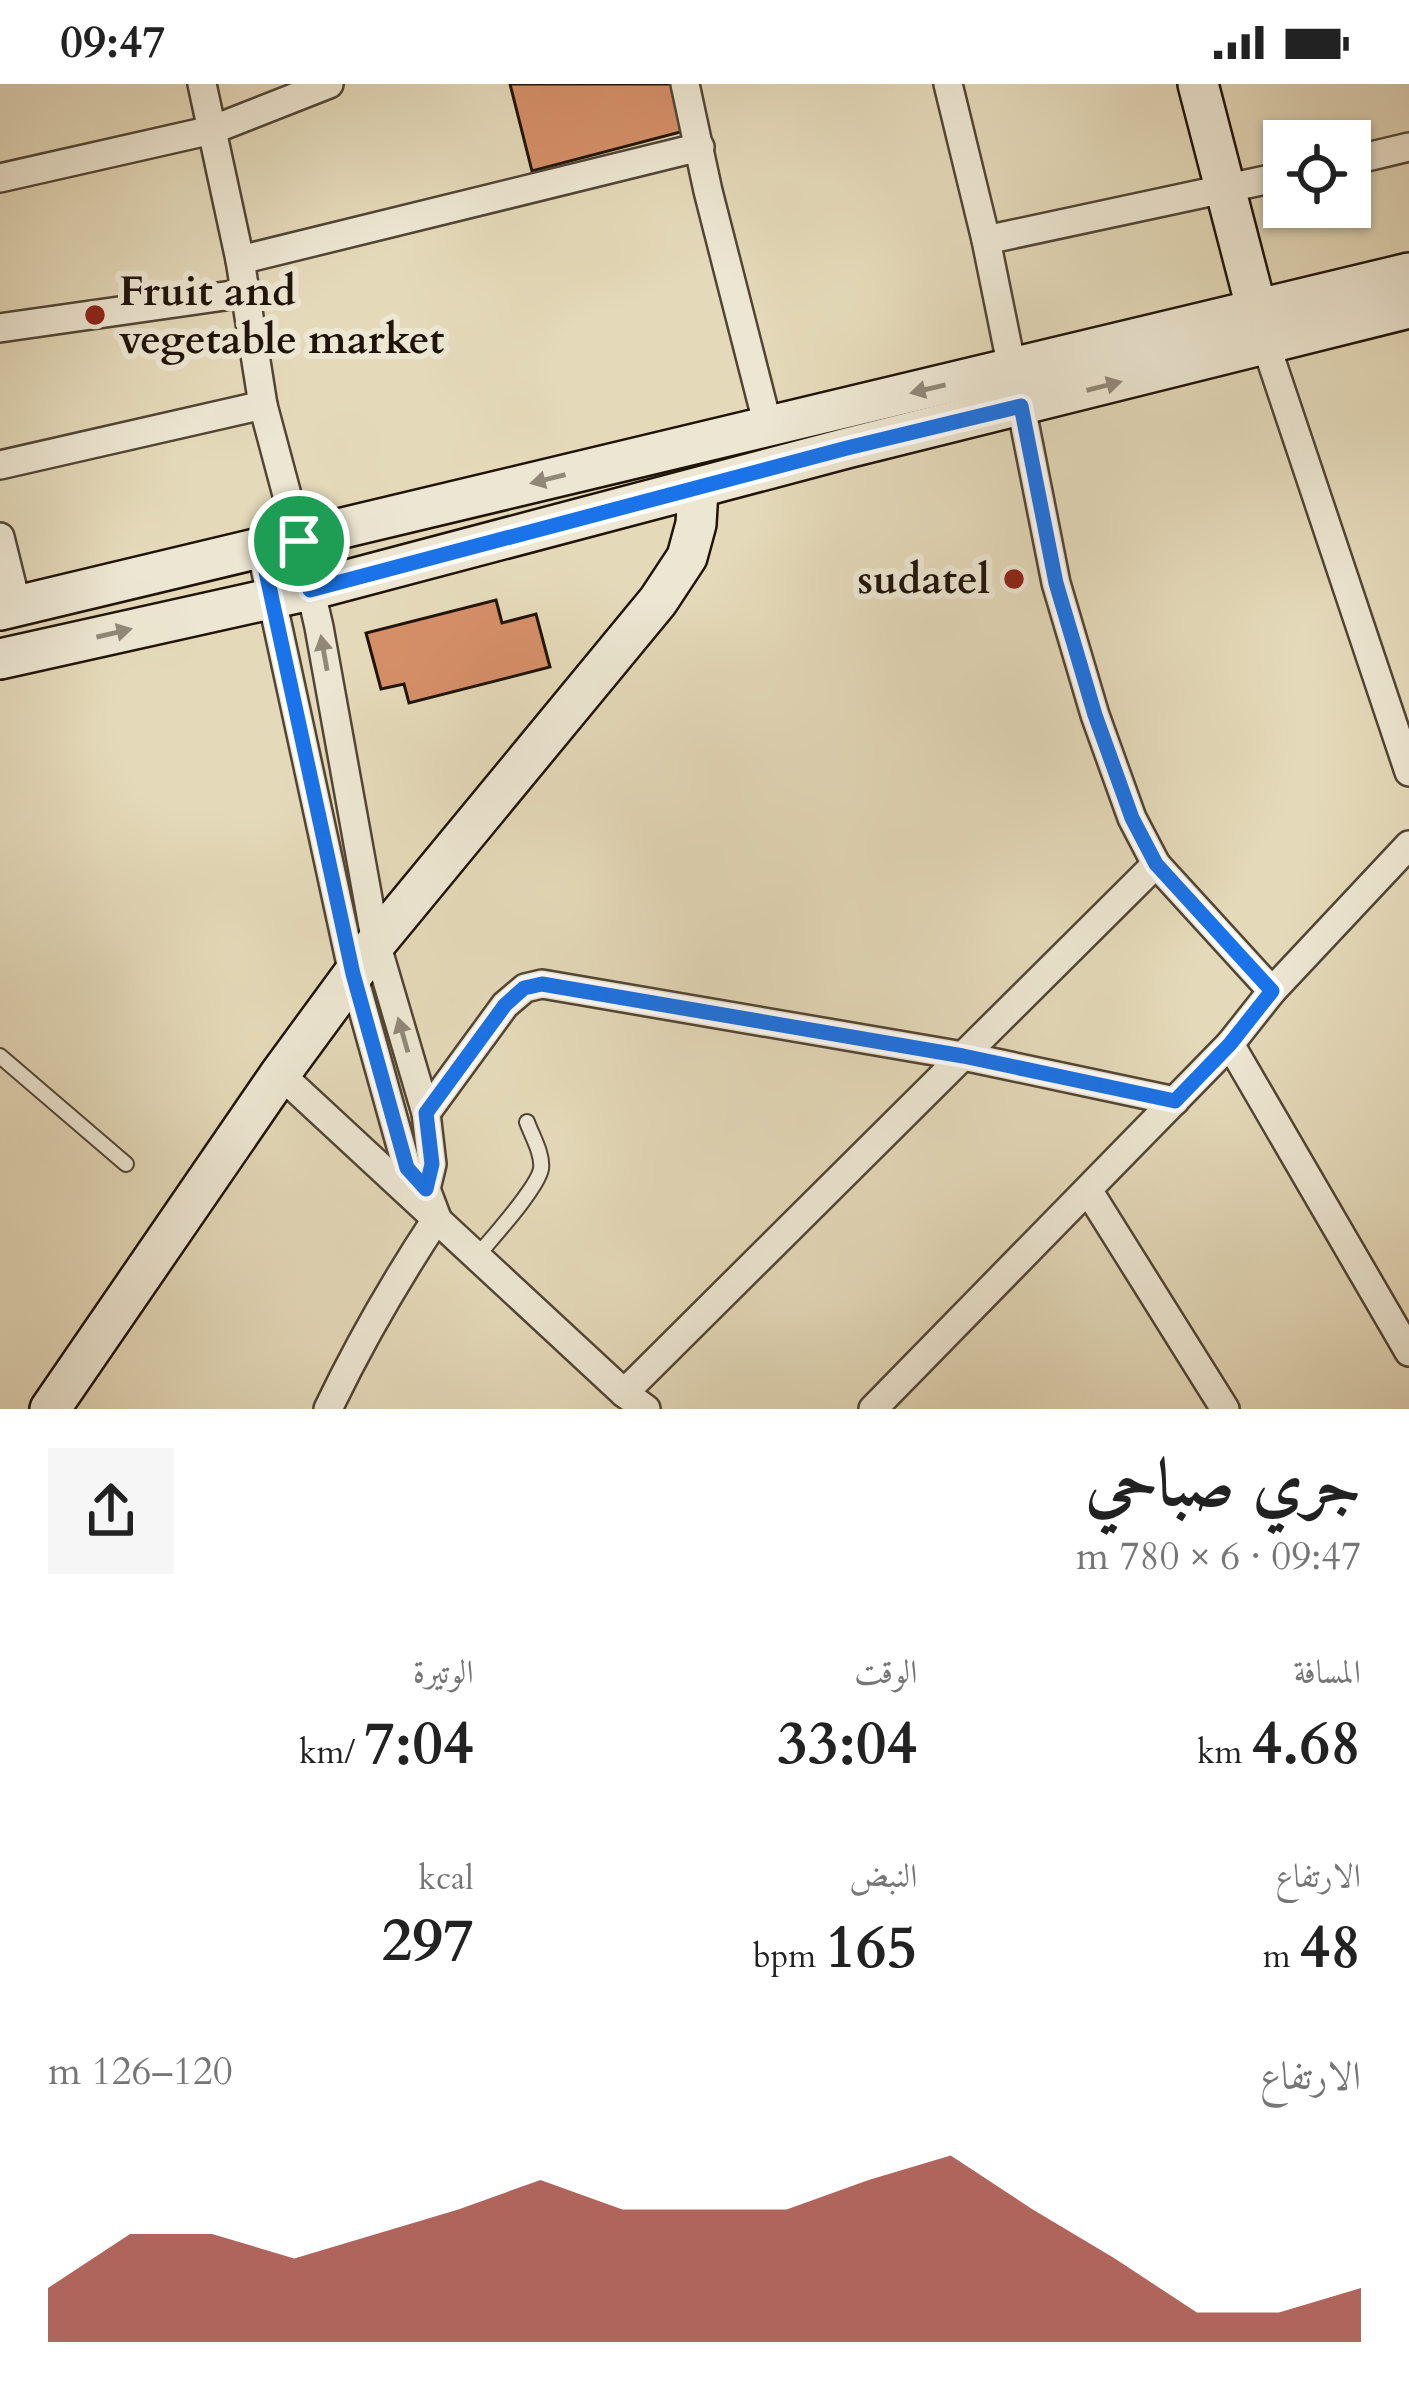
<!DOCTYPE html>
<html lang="ar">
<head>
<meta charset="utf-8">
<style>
	body { margin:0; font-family:Cardo,Amiri,serif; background:#f6f6f6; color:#222; direction:rtl; height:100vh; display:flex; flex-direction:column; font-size:45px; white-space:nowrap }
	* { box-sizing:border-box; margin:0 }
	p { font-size:39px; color:#767676 }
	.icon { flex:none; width:66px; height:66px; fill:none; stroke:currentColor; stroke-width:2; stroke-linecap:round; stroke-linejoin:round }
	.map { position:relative; height:1325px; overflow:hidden; direction:ltr }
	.sheet { display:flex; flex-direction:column; background:#fff; flex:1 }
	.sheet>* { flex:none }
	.buttons { position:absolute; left:1263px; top:36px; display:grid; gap:24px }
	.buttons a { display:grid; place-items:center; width:108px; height:108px; border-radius:0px; background:#fff; box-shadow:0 3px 9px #0004; font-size:60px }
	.pin { position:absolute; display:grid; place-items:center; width:102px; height:102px; color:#fff; margin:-51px; border:6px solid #fff; border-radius:50%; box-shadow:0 3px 12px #0007 }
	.round { display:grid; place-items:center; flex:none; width:126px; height:126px; border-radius:0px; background:#f6f6f6 }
	.head { display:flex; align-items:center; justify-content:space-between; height:204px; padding:0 48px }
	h1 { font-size:66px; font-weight:700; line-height:90px }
	.stats { display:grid; grid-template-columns:repeat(3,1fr); gap:18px; height:204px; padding:12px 48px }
	.stats div { display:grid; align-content:center }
	.stats b { font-size:60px; font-weight:700 }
	.stats small { font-size:33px; font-weight:400 }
	.stats p { font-size:33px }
	.chart { height:336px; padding:24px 48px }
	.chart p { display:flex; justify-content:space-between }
	.chart svg { width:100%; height:216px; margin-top:12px; fill:#8f2418; opacity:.7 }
	.status { display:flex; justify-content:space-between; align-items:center; height:84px; padding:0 60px; background:#fff; direction:ltr }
	.status svg { height:33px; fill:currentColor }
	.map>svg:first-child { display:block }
	.building { fill:#d58f68; stroke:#201409; stroke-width:3 }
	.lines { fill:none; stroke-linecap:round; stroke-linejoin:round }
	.lane-casing { stroke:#514535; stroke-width:18 }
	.street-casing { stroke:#514535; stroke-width:32 }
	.secondary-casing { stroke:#201409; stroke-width:44 }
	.lane { stroke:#ede6d2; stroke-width:14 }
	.street { stroke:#ede6d2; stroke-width:27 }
	.secondary { stroke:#ede6d2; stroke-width:39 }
	.oneway { fill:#918878 }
	.route-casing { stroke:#fff; stroke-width:24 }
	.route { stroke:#1a73e8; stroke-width:15 }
	.poi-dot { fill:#8f2418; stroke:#ede6d2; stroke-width:4.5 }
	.labels { text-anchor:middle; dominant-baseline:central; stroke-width:12; stroke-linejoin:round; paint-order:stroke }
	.poi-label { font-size:42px; font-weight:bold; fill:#201409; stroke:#ede6d2; text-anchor:start }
</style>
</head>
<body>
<div class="status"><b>09:47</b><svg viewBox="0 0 49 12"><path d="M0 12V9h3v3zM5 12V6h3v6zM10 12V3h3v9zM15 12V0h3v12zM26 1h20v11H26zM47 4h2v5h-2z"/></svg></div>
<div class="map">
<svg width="1409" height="1325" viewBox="0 0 1409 1325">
	<rect width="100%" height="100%" fill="#e4d9b9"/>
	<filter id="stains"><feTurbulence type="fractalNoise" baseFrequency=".00167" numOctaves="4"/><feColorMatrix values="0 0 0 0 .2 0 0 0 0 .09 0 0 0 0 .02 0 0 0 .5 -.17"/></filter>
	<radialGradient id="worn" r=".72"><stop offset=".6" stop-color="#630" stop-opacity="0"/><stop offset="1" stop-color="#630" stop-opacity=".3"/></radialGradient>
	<!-- building -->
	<g class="building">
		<polygon points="510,0 681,0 692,45 532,87"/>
		<polygon points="496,516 502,539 536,530 550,583 409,619 404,600 381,605 366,549"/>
	</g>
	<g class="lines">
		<defs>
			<g id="lane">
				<polyline points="0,972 126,1080"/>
				<path d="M477,1172C492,1154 537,1105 541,1085C543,1070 532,1052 527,1038"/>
			</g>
			<g id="street">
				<polyline points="202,0 240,176 263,321 299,456 319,543 376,859 426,1029 432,1080 426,1105"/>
				<polyline points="685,0 708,107 768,342"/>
				<polyline points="948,0 986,156 1012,284"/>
				<polyline points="1350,77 1409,63"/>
				<polyline points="0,94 212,46 329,0"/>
				<polyline points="986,156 1284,92"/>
				<polyline points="240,176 700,63"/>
				<polyline points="0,244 246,209"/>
				<polyline points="1266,261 1409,688"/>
				<polyline points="1021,322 1056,499 1095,631 1132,734 1156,780 1272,907"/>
				<polyline points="0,381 263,321"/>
				<polyline points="0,453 17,522"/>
				<path d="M261,465L353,890L407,1084L426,1105L437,1134C396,1196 360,1258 328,1325"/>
				<polyline points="1230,960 1409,1268"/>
				<polyline points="280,990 624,1309 646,1325"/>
				<polyline points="426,1029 505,921 525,904 542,900 963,972 1175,1017"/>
				<polyline points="1088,1106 1225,1325"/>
				<polyline points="624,1309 1156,780"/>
				<polyline points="873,1325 1230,960 1272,907 1409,761"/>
			</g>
			<g id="secondary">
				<polyline points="1198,0 1263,250"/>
				<polyline points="0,526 1409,189"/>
				<polyline points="0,575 310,506 847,364 1409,224"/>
				<polyline points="50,1325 280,990 376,859 658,517 687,473 696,440 698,405"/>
			</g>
		</defs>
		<!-- lane casing -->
		<use href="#lane" class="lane-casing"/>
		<!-- street casing -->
		<use href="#street" class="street-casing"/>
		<!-- secondary casing -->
		<use href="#secondary" class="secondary-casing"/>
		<!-- lane -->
		<use href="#lane" class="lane"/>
		<!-- street -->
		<use href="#street" class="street"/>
		<!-- secondary -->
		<use href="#secondary" class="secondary"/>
	</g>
	<!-- one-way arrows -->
	<defs><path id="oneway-solid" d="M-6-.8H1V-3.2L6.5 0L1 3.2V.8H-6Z" transform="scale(3)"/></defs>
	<g class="oneway">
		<use href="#oneway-solid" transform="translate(1104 302) rotate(-14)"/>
		<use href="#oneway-solid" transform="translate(928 305) rotate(167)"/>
		<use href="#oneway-solid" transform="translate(548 395) rotate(166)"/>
		<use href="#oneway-solid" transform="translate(114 549) rotate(-13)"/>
		<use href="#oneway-solid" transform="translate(324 569) rotate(-100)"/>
		<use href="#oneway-solid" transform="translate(403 951) rotate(-106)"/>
	</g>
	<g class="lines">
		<defs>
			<polygon id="route" points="1021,322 1056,499 1095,631 1132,734 1156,780 1272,907 1230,960 1175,1017 963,972 542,900 524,904 505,921 426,1029 432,1080 426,1105 407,1084 353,890 261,465 299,457 310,506 847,364"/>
		</defs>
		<!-- route casing -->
		<use href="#route" class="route-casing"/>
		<!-- route -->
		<use href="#route" class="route"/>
	</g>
	<!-- markers -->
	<g class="poi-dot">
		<circle cx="95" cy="231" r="12"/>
		<circle cx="1014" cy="495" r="12"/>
	</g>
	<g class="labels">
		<!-- poi labels -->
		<g class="poi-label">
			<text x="119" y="207">Fruit and<tspan x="119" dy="48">vegetable market</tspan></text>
			<text x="990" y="495" text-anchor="end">sudatel</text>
		</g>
	</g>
	<rect width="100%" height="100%" filter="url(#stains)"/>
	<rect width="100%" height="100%" fill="url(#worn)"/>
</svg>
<div class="buttons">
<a><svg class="icon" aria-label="locate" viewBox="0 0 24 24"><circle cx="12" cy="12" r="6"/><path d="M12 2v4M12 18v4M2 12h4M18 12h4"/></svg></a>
</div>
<div class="pin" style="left:299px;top:457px;background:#1e9e55"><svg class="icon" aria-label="arrive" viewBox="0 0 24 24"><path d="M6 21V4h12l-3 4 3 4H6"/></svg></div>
</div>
<section class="sheet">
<div class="head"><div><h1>جري صباحي</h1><p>09:47 · 6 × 780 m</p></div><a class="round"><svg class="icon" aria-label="share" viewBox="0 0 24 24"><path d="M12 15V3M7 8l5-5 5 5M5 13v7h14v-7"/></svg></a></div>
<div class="stats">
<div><p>المسافة</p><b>4.68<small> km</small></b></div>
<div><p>الوقت</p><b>33:04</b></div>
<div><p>الوتيرة</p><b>7:04<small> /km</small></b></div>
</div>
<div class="stats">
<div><p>الارتفاع</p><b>48<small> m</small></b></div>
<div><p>النبض</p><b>165<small> bpm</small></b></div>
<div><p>kcal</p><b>297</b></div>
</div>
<div class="chart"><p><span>الارتفاع</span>120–126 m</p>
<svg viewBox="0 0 160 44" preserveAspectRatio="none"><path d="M0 44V33L10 22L20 22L30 27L40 22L50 17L60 11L70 17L80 17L90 17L100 11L110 6L120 17L130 27L140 38L150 38L160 33V44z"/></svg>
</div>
</section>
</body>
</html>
